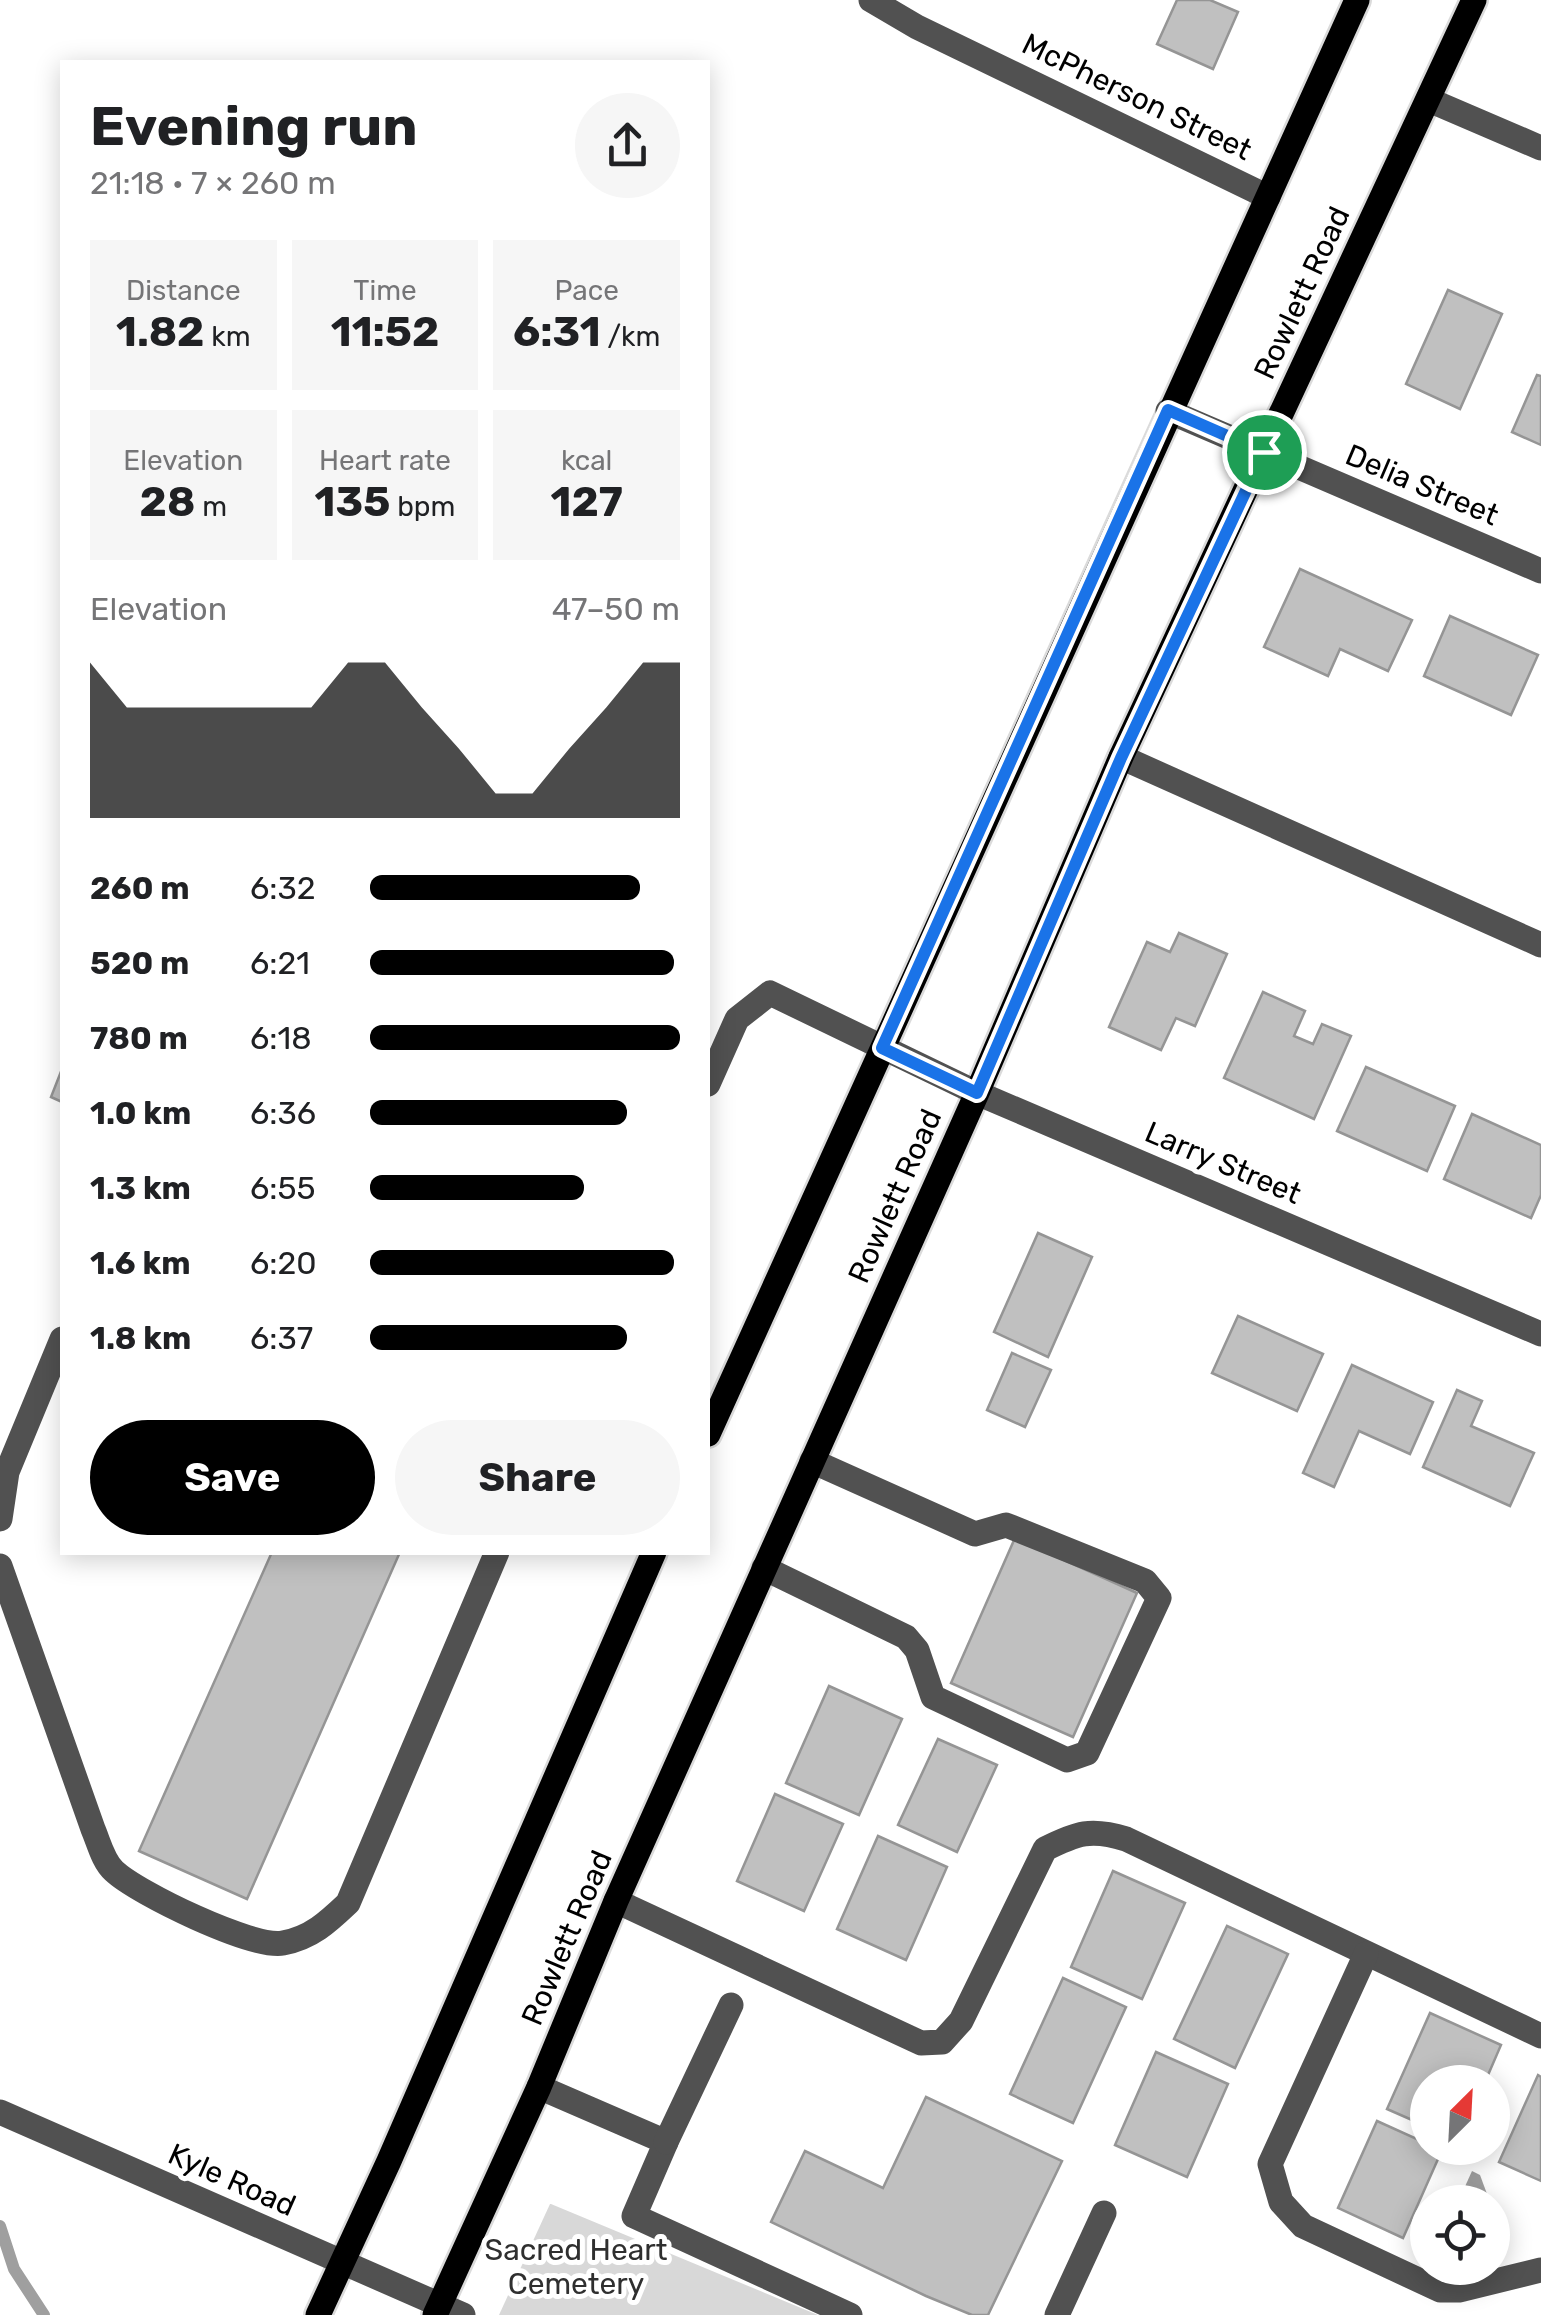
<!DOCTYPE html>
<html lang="en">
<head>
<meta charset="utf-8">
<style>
	body { margin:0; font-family:Rubik,sans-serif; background:#f6f6f6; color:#202124; height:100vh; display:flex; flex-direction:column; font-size:38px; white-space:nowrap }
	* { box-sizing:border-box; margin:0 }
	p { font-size:32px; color:#757577 }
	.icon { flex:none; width:55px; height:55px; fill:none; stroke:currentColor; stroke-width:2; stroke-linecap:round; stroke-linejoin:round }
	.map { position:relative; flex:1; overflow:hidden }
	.drawer { position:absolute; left:60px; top:60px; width:650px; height:1495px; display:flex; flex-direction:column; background:#fff; border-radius:0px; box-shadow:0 5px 25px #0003 }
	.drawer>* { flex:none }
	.needle { width:65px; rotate:24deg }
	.fabs { position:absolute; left:1410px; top:2065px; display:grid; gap:20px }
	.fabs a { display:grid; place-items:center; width:100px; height:100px; border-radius:50%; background:#fff; box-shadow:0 5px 25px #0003; font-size:50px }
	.pin { position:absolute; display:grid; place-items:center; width:85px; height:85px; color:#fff; margin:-42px; border:5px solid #fff; border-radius:50%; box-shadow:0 2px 10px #0007 }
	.round { display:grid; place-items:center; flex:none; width:105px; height:105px; border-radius:52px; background:#f6f6f6 }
	.summary { display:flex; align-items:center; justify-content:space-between; height:170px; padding:0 30px }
	h1 { font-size:55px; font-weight:700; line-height:75px }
	.metrics { display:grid; grid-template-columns:repeat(3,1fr); gap:15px; height:170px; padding:10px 30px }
	.metrics div { display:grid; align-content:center; border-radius:0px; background:#f6f6f6; text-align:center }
	.metrics b { font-size:42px; font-weight:700 }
	.metrics small { font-size:28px; font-weight:400 }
	.metrics p { font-size:28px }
	.chart { height:280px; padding:20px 30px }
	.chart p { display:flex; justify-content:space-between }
	.chart svg { width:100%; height:180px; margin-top:10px; fill:#000; opacity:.7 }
	.primary-button { display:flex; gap:20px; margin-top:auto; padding:20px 30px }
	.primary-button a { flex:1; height:115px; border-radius:60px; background:#000; color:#fff; font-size:40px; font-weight:700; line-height:115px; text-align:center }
	.primary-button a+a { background:#f6f6f6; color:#202124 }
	ul { padding:0 30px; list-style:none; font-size:32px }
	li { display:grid; grid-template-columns:160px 120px 1fr; align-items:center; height:75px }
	li i { height:25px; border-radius:12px; background:#000 }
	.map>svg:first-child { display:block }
	.green { fill:#d8d8d8 }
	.water { fill:#9f9f9f }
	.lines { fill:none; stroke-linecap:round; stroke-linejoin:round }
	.stream { stroke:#9f9f9f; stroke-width:12 }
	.building { fill:#c0c0c0; stroke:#959595; stroke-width:2.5 }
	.major-casing { stroke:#dbdbdb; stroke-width:30 }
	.minor { stroke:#515151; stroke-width:25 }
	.major { stroke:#000; stroke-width:25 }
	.route-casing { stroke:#fff; stroke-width:20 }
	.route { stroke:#1a73e8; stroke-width:12 }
	.labels { text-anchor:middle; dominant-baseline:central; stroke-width:10; stroke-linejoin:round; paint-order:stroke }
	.street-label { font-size:30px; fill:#000; stroke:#fff }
	.park-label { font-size:30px; fill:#2f2f2f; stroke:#fff }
</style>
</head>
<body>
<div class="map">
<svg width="1541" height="2315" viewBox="0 0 1541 2315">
	<rect width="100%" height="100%" fill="#fff"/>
	<!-- green -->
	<polygon class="green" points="550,2204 551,2204 818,2315 499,2315"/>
	<!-- water -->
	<polygon class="water" points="1472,2171 1480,2175 1490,2202 1458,2202"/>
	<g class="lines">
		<!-- stream -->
		<polyline class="stream" points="0,2226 14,2269 44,2315"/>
	</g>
	<!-- building -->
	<g class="building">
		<polygon points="1177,0 1210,0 1238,12 1213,69 1157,44"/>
		<polygon points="1448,290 1502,314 1460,409 1406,384"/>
		<polygon points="1537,375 1541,376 1541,445 1512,432"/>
		<polygon points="1300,569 1412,620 1388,671 1340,649 1328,676 1264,647"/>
		<polygon points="1450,616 1538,655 1511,715 1424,676"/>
		<polygon points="1179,933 1227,954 1195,1026 1176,1018 1161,1050 1109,1027 1147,942 1170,952"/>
		<polygon points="1263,992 1305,1011 1294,1036 1313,1044 1322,1024 1351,1036 1314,1119 1224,1078"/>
		<polygon points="1366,1067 1455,1106 1427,1171 1337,1131"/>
		<polygon points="62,1069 62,1102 51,1097"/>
		<polygon points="1472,1114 1541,1145 1541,1195 1531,1218 1444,1179"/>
		<polygon points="1038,1233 1092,1257 1048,1357 994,1332"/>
		<polygon points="1238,1316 1323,1354 1297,1411 1212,1373"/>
		<polygon points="1012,1353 1051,1370 1025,1427 987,1410"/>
		<polygon points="1352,1365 1433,1402 1410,1454 1359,1431 1334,1487 1303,1473"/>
		<polygon points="1457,1390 1482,1401 1471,1426 1534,1453 1510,1506 1423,1467"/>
		<polygon points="1015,1538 1137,1593 1073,1737 951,1683"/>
		<polygon points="272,1552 400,1552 247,1899 139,1851"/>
		<polygon points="829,1686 902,1719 859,1815 786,1783"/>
		<polygon points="938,1739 997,1765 957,1852 898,1825"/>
		<polygon points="775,1794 843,1824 804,1911 737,1881"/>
		<polygon points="878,1836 947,1867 906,1960 837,1929"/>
		<polygon points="1113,1871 1185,1903 1142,1999 1071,1967"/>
		<polygon points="1227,1926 1288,1954 1235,2068 1174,2039"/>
		<polygon points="1063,1978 1126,2007 1073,2123 1010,2094"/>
		<polygon points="1430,2013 1501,2045 1485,2082 1428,2082 1428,2127 1387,2109"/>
		<polygon points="1156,2052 1228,2084 1187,2177 1115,2145"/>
		<polygon points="1538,2075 1541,2077 1541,2181 1499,2162"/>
		<polygon points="926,2097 1062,2161 988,2315 972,2315 926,2296 771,2222 805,2151 883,2188"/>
		<polygon points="1377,2121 1428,2144 1428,2148 1442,2150 1403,2238 1338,2208"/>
	</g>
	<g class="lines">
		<defs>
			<g id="major">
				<polyline points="708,1434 1357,0"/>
				<polyline points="318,2315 389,2161 654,1552"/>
				<polyline points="435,2315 539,2087 616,1901 977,1093 1121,757 1474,0"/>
			</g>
		</defs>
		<!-- major casing -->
		<use href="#major" class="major-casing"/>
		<!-- minor -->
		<g class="minor">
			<polyline points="871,0 917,27 1268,197"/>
			<polyline points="1429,100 1541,148"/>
			<polyline points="1168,411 1541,571"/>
			<polyline points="1121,757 1541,945"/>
			<polyline points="708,1084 737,1019 770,993 977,1093 1541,1334"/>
			<polyline points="0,1519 7,1472 62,1339"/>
			<path d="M0,1566L93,1829C99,1843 103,1861 114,1871C137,1893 253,1949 283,1943C311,1938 328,1922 348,1903L497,1552"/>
			<polyline points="764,1568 906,1637 917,1650 933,1697 1067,1760 1087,1753 1159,1598 1145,1581 1006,1525 975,1534 812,1461"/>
			<path d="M616,1901L921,2043L942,2042L961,2021L1045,1849C1077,1833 1091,1828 1126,1839L1541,2036"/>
			<polyline points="1366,1954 1270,2164 1281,2202 1303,2226 1440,2290 1459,2290 1541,2270"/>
			<polyline points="539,2087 666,2142 634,2216 850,2315"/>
			<polyline points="0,2112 463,2315"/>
			<polyline points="666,2142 731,2005"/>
			<polyline points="1057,2315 1104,2213"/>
		</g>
		<!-- major -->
		<use href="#major" class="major"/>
	</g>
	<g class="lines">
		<defs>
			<polygon id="route" points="1168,410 1264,452 1121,758 977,1093 882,1048"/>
		</defs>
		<!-- route casing -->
		<use href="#route" class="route-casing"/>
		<!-- route -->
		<use href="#route" class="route"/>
	</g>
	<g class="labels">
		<!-- street labels -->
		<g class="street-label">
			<text transform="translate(1137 97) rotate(26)">McPherson Street</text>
			<text transform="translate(1302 293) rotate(-65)">Rowlett Road</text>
			<text transform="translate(1422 485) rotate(23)">Delia Street</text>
			<text transform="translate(1223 1163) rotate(23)">Larry Street</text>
			<text transform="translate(895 1196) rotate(-66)">Rowlett Road</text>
			<text transform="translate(567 1938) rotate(-67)">Rowlett Road</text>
			<text transform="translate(232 2180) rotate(24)">Kyle Road</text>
		</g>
		<!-- park labels -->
		<g class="park-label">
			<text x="576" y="2250">Sacred Heart<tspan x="576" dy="34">Cemetery</tspan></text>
		</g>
	</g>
</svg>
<div class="fabs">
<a><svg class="needle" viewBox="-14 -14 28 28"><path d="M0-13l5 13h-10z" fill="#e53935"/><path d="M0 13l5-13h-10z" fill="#757577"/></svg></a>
<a><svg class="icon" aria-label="locate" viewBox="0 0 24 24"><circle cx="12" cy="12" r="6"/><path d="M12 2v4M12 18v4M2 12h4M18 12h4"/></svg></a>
</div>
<div class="pin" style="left:1264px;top:452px;background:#1e9e55"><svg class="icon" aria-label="arrive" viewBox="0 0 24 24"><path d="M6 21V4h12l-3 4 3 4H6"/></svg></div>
<section class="drawer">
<div class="summary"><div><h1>Evening run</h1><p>21:18 · 7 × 260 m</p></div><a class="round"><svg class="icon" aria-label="share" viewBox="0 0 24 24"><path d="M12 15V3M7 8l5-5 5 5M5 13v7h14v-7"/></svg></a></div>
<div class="metrics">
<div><p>Distance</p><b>1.82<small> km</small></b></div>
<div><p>Time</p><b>11:52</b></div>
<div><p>Pace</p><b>6:31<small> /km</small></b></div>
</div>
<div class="metrics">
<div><p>Elevation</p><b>28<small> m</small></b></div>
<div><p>Heart rate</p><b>135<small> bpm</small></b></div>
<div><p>kcal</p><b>127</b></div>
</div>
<div class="chart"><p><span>Elevation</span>47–50 m</p>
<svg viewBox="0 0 160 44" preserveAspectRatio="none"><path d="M0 44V6L10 17L20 17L30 17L40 17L50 17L60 17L70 6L80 6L90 17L100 27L110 38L120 38L130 27L140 17L150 6L160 6V44z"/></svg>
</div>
<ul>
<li><b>260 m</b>6:32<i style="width:87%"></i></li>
<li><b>520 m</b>6:21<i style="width:98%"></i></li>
<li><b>780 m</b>6:18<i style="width:100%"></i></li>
<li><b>1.0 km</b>6:36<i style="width:83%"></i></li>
<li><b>1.3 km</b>6:55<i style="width:69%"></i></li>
<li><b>1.6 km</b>6:20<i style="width:98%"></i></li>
<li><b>1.8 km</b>6:37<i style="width:83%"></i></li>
</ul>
<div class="primary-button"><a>Save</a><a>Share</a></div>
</section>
</div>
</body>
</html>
